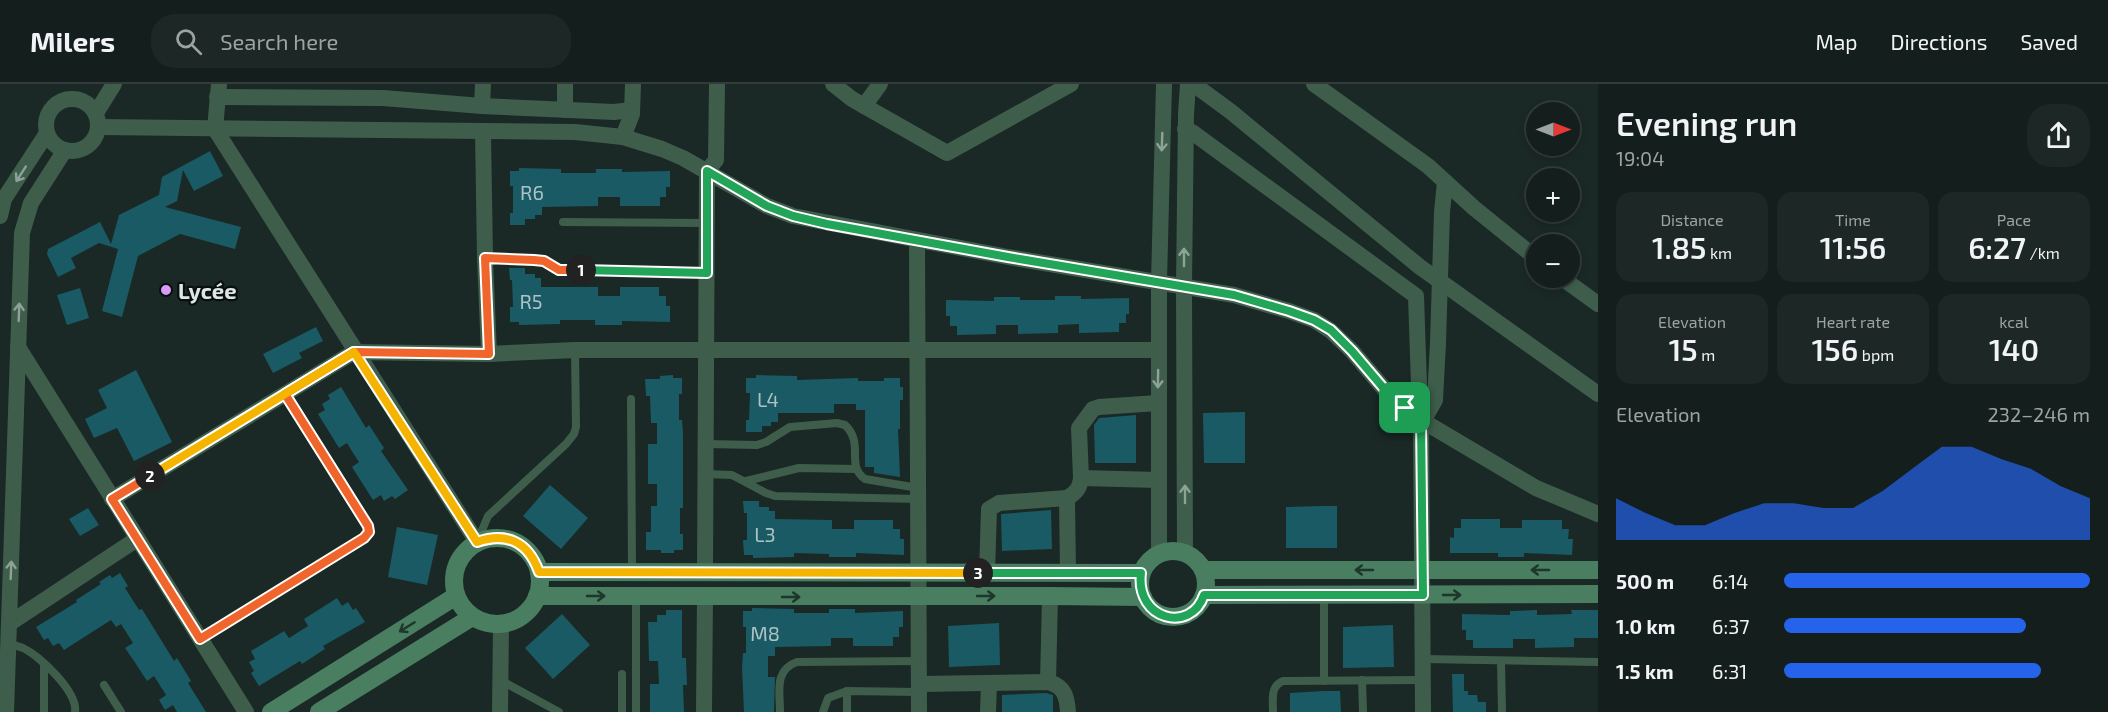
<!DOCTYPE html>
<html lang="en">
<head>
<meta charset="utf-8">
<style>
	body { margin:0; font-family:"Exo 2",sans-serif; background:#1d2725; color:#f1f3f6; height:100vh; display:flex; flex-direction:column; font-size:22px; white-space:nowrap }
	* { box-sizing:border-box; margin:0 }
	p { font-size:20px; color:#9da2a3 }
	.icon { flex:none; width:33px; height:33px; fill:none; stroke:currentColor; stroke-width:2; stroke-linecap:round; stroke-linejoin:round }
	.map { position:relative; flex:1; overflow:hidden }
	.details { display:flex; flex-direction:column; background:#141e1c; width:510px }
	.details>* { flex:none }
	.needle { width:39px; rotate:90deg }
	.buttons { position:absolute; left:1526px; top:18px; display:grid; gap:12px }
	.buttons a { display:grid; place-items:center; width:54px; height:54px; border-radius:50%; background:#141e1c; box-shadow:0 3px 9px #0003,0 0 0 2px #333c3b; font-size:30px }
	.pin { position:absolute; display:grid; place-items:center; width:51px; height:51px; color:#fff; margin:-26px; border-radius:12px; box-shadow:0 3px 9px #0006 }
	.km { position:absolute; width:30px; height:30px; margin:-15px; border-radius:50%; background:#222; color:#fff; font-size:16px; line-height:30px; text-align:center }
	.round { display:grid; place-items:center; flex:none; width:63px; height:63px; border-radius:24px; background:#1d2725 }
	.overview { display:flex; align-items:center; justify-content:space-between; height:102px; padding:0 18px }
	h1 { font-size:33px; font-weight:600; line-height:45px }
	.figures { display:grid; grid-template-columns:repeat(3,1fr); gap:9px; height:102px; padding:6px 18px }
	.figures div { display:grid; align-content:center; border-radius:15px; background:#1d2725; text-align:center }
	.figures b { font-size:30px; font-weight:600 }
	.figures small { font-size:16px; font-weight:400 }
	.figures p { font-size:16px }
	.chart { height:168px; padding:12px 18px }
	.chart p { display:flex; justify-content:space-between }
	.chart svg { width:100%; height:108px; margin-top:6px; fill:#2563eb; opacity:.7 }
	ul { padding:0 18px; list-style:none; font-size:20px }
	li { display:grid; grid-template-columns:96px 72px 1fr; align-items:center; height:45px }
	li i { height:15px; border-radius:8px; background:#2563eb }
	header { display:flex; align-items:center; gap:36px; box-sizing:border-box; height:84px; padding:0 30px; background:#141e1c; border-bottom:2px solid #333c3b }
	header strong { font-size:28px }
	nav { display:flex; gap:33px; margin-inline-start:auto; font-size:21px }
	.search { width:420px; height:54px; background:#1d2725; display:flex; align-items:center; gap:15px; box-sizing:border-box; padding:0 21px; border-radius:24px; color:#9da2a3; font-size:22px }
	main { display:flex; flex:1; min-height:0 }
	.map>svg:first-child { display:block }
	.building { fill:#1a5a64 }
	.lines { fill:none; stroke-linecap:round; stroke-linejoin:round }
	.lane { stroke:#3e5e4b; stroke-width:8 }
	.street { stroke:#3e5e4b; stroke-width:16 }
	.secondary { stroke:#497e60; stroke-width:18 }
	.oneway { stroke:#8ea298 }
	.oneway2 { stroke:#1f362b }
	.split-1-casing { stroke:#fff; stroke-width:12 }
	.split-2-casing { stroke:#fff; stroke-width:12 }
	.split-3-casing { stroke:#fff; stroke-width:12 }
	.split-4-casing { stroke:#fff; stroke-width:12 }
	.split-1 { stroke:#22a559; stroke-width:8 }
	.split-2 { stroke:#f0652b; stroke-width:8 }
	.split-3 { stroke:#f5b400; stroke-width:8 }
	.split-4 { stroke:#22a559; stroke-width:8 }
	.poi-dot { fill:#d79bf9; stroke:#090f0e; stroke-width:2 }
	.labels { text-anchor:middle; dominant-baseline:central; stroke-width:4.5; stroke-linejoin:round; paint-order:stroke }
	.number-label { font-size:20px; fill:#adc3c5 }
	.poi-label { font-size:22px; font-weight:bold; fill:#dee6e5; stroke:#090f0e; text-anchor:start }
</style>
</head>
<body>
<header>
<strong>Milers</strong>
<div class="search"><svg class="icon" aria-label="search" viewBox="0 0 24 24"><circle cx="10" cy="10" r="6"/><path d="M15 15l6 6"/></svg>Search here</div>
<nav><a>Map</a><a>Directions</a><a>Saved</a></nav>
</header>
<main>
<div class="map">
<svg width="1598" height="628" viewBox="0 0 1598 628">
	<rect width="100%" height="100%" fill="#1a2826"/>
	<!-- building -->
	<g class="building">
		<polygon points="210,67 223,92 194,107 183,86 177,117 165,123 241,143 235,165 180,150 138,172 122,233 102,227 118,165 99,159 71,174 76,184 58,193 47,170 48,165 100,138 111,160 119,131 159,111 162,93"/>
		<polygon points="519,84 561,85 561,89 596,89 596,85 622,85 622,88 670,87 670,103 666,103 666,113 660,113 660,122 620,122 620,113 598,113 598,122 542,123 542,131 535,131 535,135 525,135 525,141 510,141 510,129 513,129 513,102 510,102 510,87 519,87"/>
		<polygon points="509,184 525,184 525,190 535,190 535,194 541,194 541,203 598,203 598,212 620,212 620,203 659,203 659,212 666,212 666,222 670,222 670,238 622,237 622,241 595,241 595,236 560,236 560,240 519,241 519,238 510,238 510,223 513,223 512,196 510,196"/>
		<polygon points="80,204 89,234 67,241 57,211"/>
		<polygon points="1055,212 1081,212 1081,215 1129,214 1129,230 1126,230 1126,239 1119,239 1119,248 1079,249 1079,240 1058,241 1058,249 1018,250 1018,241 996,241 996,250 957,251 957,242 950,242 950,232 946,232 946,216 994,217 994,213 1020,213 1020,216 1055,216"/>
		<polygon points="316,243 323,257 299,269 302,274 273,289 263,270"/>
		<polygon points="136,286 172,358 134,377 117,344 94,354 85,335 107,324 98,306"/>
		<polygon points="673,291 673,294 682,294 682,310 679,310 679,336 682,336 683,349 683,424 680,424 680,450 683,450 683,466 674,466 674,469 661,469 661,466 646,466 646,448 651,448 651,422 657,422 657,400 648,400 648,360 657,360 657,339 651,339 650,312 646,312 645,295 660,295 660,292"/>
		<polygon points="756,291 797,292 797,296 858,294 858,297 884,297 884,294 900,294 900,303 903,303 903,316 900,316 900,345 898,345 900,393 874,389 874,383 865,383 865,326 856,326 856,320 834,320 834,329 778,329 778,338 771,338 771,342 762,342 762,348 746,348 746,336 749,336 750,309 746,309 746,294 756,294"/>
		<polygon points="341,303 366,344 369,341 384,364 381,367 408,406 395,415 392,412 384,417 381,411 373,416 352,383 359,378 353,369 347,359 339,364 318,330 325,326 322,320 330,315 328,311"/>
		<polygon points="1245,328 1245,379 1204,379 1203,329"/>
		<polygon points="1136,331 1136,379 1095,379 1094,341 1099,334"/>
		<polygon points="550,401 588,434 561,465 523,432"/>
		<polygon points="743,417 759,417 759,423 769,423 769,427 775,427 775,435 832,436 832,445 854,445 854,436 893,436 893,445 900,445 900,455 904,455 904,471 856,469 856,473 829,473 829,470 794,469 794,473 753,474 753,471 744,471 743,456 747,456 747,429 744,429"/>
		<polygon points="1320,422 1337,422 1337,464 1286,464 1286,423"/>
		<polygon points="88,424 99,441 80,452 69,435"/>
		<polygon points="1051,426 1052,465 1002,467 1001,430"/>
		<polygon points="1461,435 1500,435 1500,444 1522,444 1522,436 1562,436 1562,445 1569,445 1568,455 1573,455 1572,471 1524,469 1524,473 1498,473 1498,469 1450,469 1450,453 1454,454 1454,444 1461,444"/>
		<polygon points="397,443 438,451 427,501 388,493"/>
		<polygon points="120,489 128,502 125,504 139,526 142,525 174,577 177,574 191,597 188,599 206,628 177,628 173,621 165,626 159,616 166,611 154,592 147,597 134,577 125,564 133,559 121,540 116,543 111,536 64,566 59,559 53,562 48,554 44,556 36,543 77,518 76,516 101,500 99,498 110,491 112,494"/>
		<polygon points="337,514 342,522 348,518 353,526 356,524 365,538 323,562 325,565 302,580 300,577 259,602 251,589 254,587 249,578 255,575 251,567 284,547 289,554 308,542 304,535"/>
		<polygon points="752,524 794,525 794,529 829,529 829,525 855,525 855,529 903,527 903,543 899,543 899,553 893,553 893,562 853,562 853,554 831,554 831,562 775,563 775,572 768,572 768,593 775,593 774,628 744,628 742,583 743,569 746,569 746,543 743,543 743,527 752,527"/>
		<polygon points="666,526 682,526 682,574 686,574 687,601 683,601 684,628 650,628 650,600 659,600 658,577 649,577 648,538 657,538 657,531 666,531"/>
		<polygon points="1537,526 1537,531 1572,530 1571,526 1598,526 1598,554 1574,554 1574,563 1535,564 1535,555 1513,555 1513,564 1473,564 1473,556 1466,556 1466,546 1462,546 1462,530 1510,531 1510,527"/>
		<polygon points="562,530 590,561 553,595 525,564"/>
		<polygon points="999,539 1000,581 949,583 948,542"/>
		<polygon points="1393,541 1394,583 1343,584 1343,543"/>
		<polygon points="1452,590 1464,590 1464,607 1468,607 1468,611 1477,611 1478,618 1486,618 1486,628 1453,628"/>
		<polygon points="1323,607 1340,607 1341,628 1290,628 1290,609"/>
		<polygon points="1046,609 1053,611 1053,628 1002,628 1002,611"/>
	</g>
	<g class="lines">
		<!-- lane -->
		<g class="lane">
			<polyline points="563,138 707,139"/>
			<path d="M485,174C510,174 537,172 559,186L707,189"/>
			<polyline points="631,315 632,488"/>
			<path d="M706,360L757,361L766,358L790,343L837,339L845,341C865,360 845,381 865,395L918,404"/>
			<polyline points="706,390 732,391 766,409 775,412 919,415"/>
			<polyline points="746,397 799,384 856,385"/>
			<polyline points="477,458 488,432 566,360 574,350 576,343 575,266"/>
			<polyline points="1324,511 1324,597"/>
			<polyline points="200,555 365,454 369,448 368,442 285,310"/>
			<path d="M9,560C13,561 18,562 23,564C40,572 78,608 75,628"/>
			<polyline points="1423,575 1598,578"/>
			<polyline points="1501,577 1502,628"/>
			<polyline points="44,580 44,628"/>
			<polyline points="500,596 559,628"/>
			<polyline points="1362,596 1363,628"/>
			<polyline points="104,601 121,628"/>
			<polyline points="622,628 622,590"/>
			<polyline points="636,628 636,512"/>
			<path d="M780,628C780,607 774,586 797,578L919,577"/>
			<polyline points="823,628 828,614 847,607 919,608"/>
			<polyline points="847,628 847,607"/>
			<path d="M1273,628C1273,616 1270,602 1283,597L1423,596"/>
		</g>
		<!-- street -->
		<g class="street">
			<polyline points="219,0 215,45 477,458"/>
			<polyline points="565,0 565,26"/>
			<polyline points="833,0 852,15 947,69 1071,0"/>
			<polyline points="1189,0 1196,2 1230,27 1420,183 1598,310"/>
			<polyline points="1314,0 1428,82 1474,124 1536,174"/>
			<polyline points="217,13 383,14 482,22 614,28 632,26"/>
			<circle cx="72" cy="41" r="26"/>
			<polyline points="482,22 483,0"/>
			<polyline points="864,22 880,0"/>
			<polyline points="96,29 114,0"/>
			<polyline points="99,43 575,48 623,53 662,65 683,74 767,122 793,132 1008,173 1234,211 1289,227 1314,236 1331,247 1352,267 1386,307 1421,336 1536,404 1598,430"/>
			<polyline points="1185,45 1192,48 1416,212 1419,301 1405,324"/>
			<polyline points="483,48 485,174 489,270"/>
			<polyline points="623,53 632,30 633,0"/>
			<polyline points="0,132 4,115 47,49"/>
			<polyline points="917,156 919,628"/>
			<polyline points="1562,194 1598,220"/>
			<polyline points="18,263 246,628"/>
			<polyline points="1421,336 1423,628"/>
			<polyline points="1423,337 1435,316 1438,259 1442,128 1445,98"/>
			<polyline points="1081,394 1159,396"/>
			<polyline points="1067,414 1068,489"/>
			<polyline points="112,415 354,268 489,270 575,266 1159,266"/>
			<polyline points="1185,468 1184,202 1186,30 1188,0"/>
			<polyline points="1159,470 1159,198 1164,0"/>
			<polyline points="705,489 707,87 716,76 717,0"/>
			<path d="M987,489L989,425L999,419L1067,414C1076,409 1080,404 1081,394L1079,344L1093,325L1099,323L1158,319"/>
			<polyline points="10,539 137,455"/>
			<polyline points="1048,598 1050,512"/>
			<path d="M919,600L1048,598C1064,602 1067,612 1068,628"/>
			<polyline points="6,628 22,149 31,119 65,66"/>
			<polyline points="500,628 501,540"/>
			<polyline points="704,628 705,513"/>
			<polyline points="988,628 989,599"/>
		</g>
		<!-- secondary -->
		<g class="secondary">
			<circle cx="497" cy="497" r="43"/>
			<circle cx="1173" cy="500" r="33"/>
			<polyline points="1203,486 1598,486"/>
			<polyline points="539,488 1141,489"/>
			<polyline points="1204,511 1598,510"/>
			<polyline points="537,512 1050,512 1143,513"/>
			<polyline points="271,628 456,512"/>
			<polyline points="319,628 472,533"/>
		</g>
	</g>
	<!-- one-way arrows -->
	<defs><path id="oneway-shaft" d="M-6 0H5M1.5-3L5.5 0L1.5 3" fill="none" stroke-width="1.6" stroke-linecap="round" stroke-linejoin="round" transform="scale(1.5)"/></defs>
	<g class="oneway">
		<use href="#oneway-shaft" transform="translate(1162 58) rotate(92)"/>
		<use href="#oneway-shaft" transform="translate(21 90) rotate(123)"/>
		<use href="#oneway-shaft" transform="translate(1184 173) rotate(-90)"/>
		<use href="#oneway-shaft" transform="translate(19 228) rotate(-88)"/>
		<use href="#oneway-shaft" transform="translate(1158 295) rotate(91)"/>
		<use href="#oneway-shaft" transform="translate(1185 410) rotate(-90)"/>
		<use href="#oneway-shaft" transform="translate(11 486) rotate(-88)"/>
	</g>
	<g class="oneway2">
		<use href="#oneway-shaft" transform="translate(1364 486) rotate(180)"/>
		<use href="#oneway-shaft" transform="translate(1540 486) rotate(-180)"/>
		<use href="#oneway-shaft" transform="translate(1452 511)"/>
		<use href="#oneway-shaft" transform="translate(596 512)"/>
		<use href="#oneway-shaft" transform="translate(986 512)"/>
		<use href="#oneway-shaft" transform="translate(791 513)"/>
		<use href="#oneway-shaft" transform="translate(407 543) rotate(148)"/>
	</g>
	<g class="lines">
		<defs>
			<polyline id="split-1" points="581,186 707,189 707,87 767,122 793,132 827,140 1008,173 1234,211 1289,227 1314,236 1331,246 1352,267 1386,307 1405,324"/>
			<polyline id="split-2" points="150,392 112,415 200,555 364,454 369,448 368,442 285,310 354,268 489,270 485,174 534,176 544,177 559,186 581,186"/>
			<path id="split-3" d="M150,392L354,268L477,458C506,448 528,457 539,488L978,489"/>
			<path id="split-4" d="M978,489H1141C1135,536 1191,550 1204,511H1423L1421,336L1405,324"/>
		</defs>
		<!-- split-1 casing -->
		<use href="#split-1" class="split-1-casing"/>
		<!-- split-2 casing -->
		<use href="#split-2" class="split-2-casing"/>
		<!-- split-3 casing -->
		<use href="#split-3" class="split-3-casing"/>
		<!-- split-4 casing -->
		<use href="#split-4" class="split-4-casing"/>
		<!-- split-1 -->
		<use href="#split-1" class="split-1"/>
		<!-- split-2 -->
		<use href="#split-2" class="split-2"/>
		<!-- split-3 -->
		<use href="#split-3" class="split-3"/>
		<!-- split-4 -->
		<use href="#split-4" class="split-4"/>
	</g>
	<!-- markers -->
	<circle class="poi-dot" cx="166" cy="206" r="6"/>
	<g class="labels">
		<!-- number labels -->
		<g class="number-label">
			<text x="532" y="108">R6</text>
			<text x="531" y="217">R5</text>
			<text x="768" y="315">L4</text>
			<text x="765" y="450">L3</text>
			<text x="765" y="549">M8</text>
		</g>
		<!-- poi labels -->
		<g class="poi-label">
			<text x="178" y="206">Lycée</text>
		</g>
	</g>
</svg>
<div class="buttons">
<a><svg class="needle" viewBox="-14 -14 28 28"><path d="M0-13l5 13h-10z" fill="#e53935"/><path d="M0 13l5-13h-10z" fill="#9da2a3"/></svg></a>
<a>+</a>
<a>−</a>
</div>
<div class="pin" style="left:1405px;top:324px;background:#1e9e55"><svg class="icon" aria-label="arrive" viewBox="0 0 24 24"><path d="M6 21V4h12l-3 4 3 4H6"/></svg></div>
<b class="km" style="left:581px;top:186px">1</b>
<b class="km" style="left:150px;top:392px">2</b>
<b class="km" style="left:978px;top:489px">3</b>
</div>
<section class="details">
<div class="overview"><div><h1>Evening run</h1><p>19:04</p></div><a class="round"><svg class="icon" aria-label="share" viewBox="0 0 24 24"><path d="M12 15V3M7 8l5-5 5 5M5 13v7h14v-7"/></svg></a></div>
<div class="figures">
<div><p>Distance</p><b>1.85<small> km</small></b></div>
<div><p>Time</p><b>11:56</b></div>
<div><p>Pace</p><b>6:27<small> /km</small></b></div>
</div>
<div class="figures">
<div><p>Elevation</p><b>15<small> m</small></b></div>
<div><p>Heart rate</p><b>156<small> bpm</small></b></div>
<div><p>kcal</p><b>140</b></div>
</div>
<div class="chart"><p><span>Elevation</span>232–246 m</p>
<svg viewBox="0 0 160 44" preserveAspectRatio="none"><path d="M0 44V27L10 33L20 38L30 38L40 33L50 29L60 29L70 31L80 31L90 24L100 15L110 6L120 6L130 11L140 15L150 22L160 27V44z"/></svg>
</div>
<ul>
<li><b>500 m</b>6:14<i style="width:100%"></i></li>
<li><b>1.0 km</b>6:37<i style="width:79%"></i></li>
<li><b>1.5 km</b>6:31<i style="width:84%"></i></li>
</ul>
</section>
</main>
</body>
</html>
